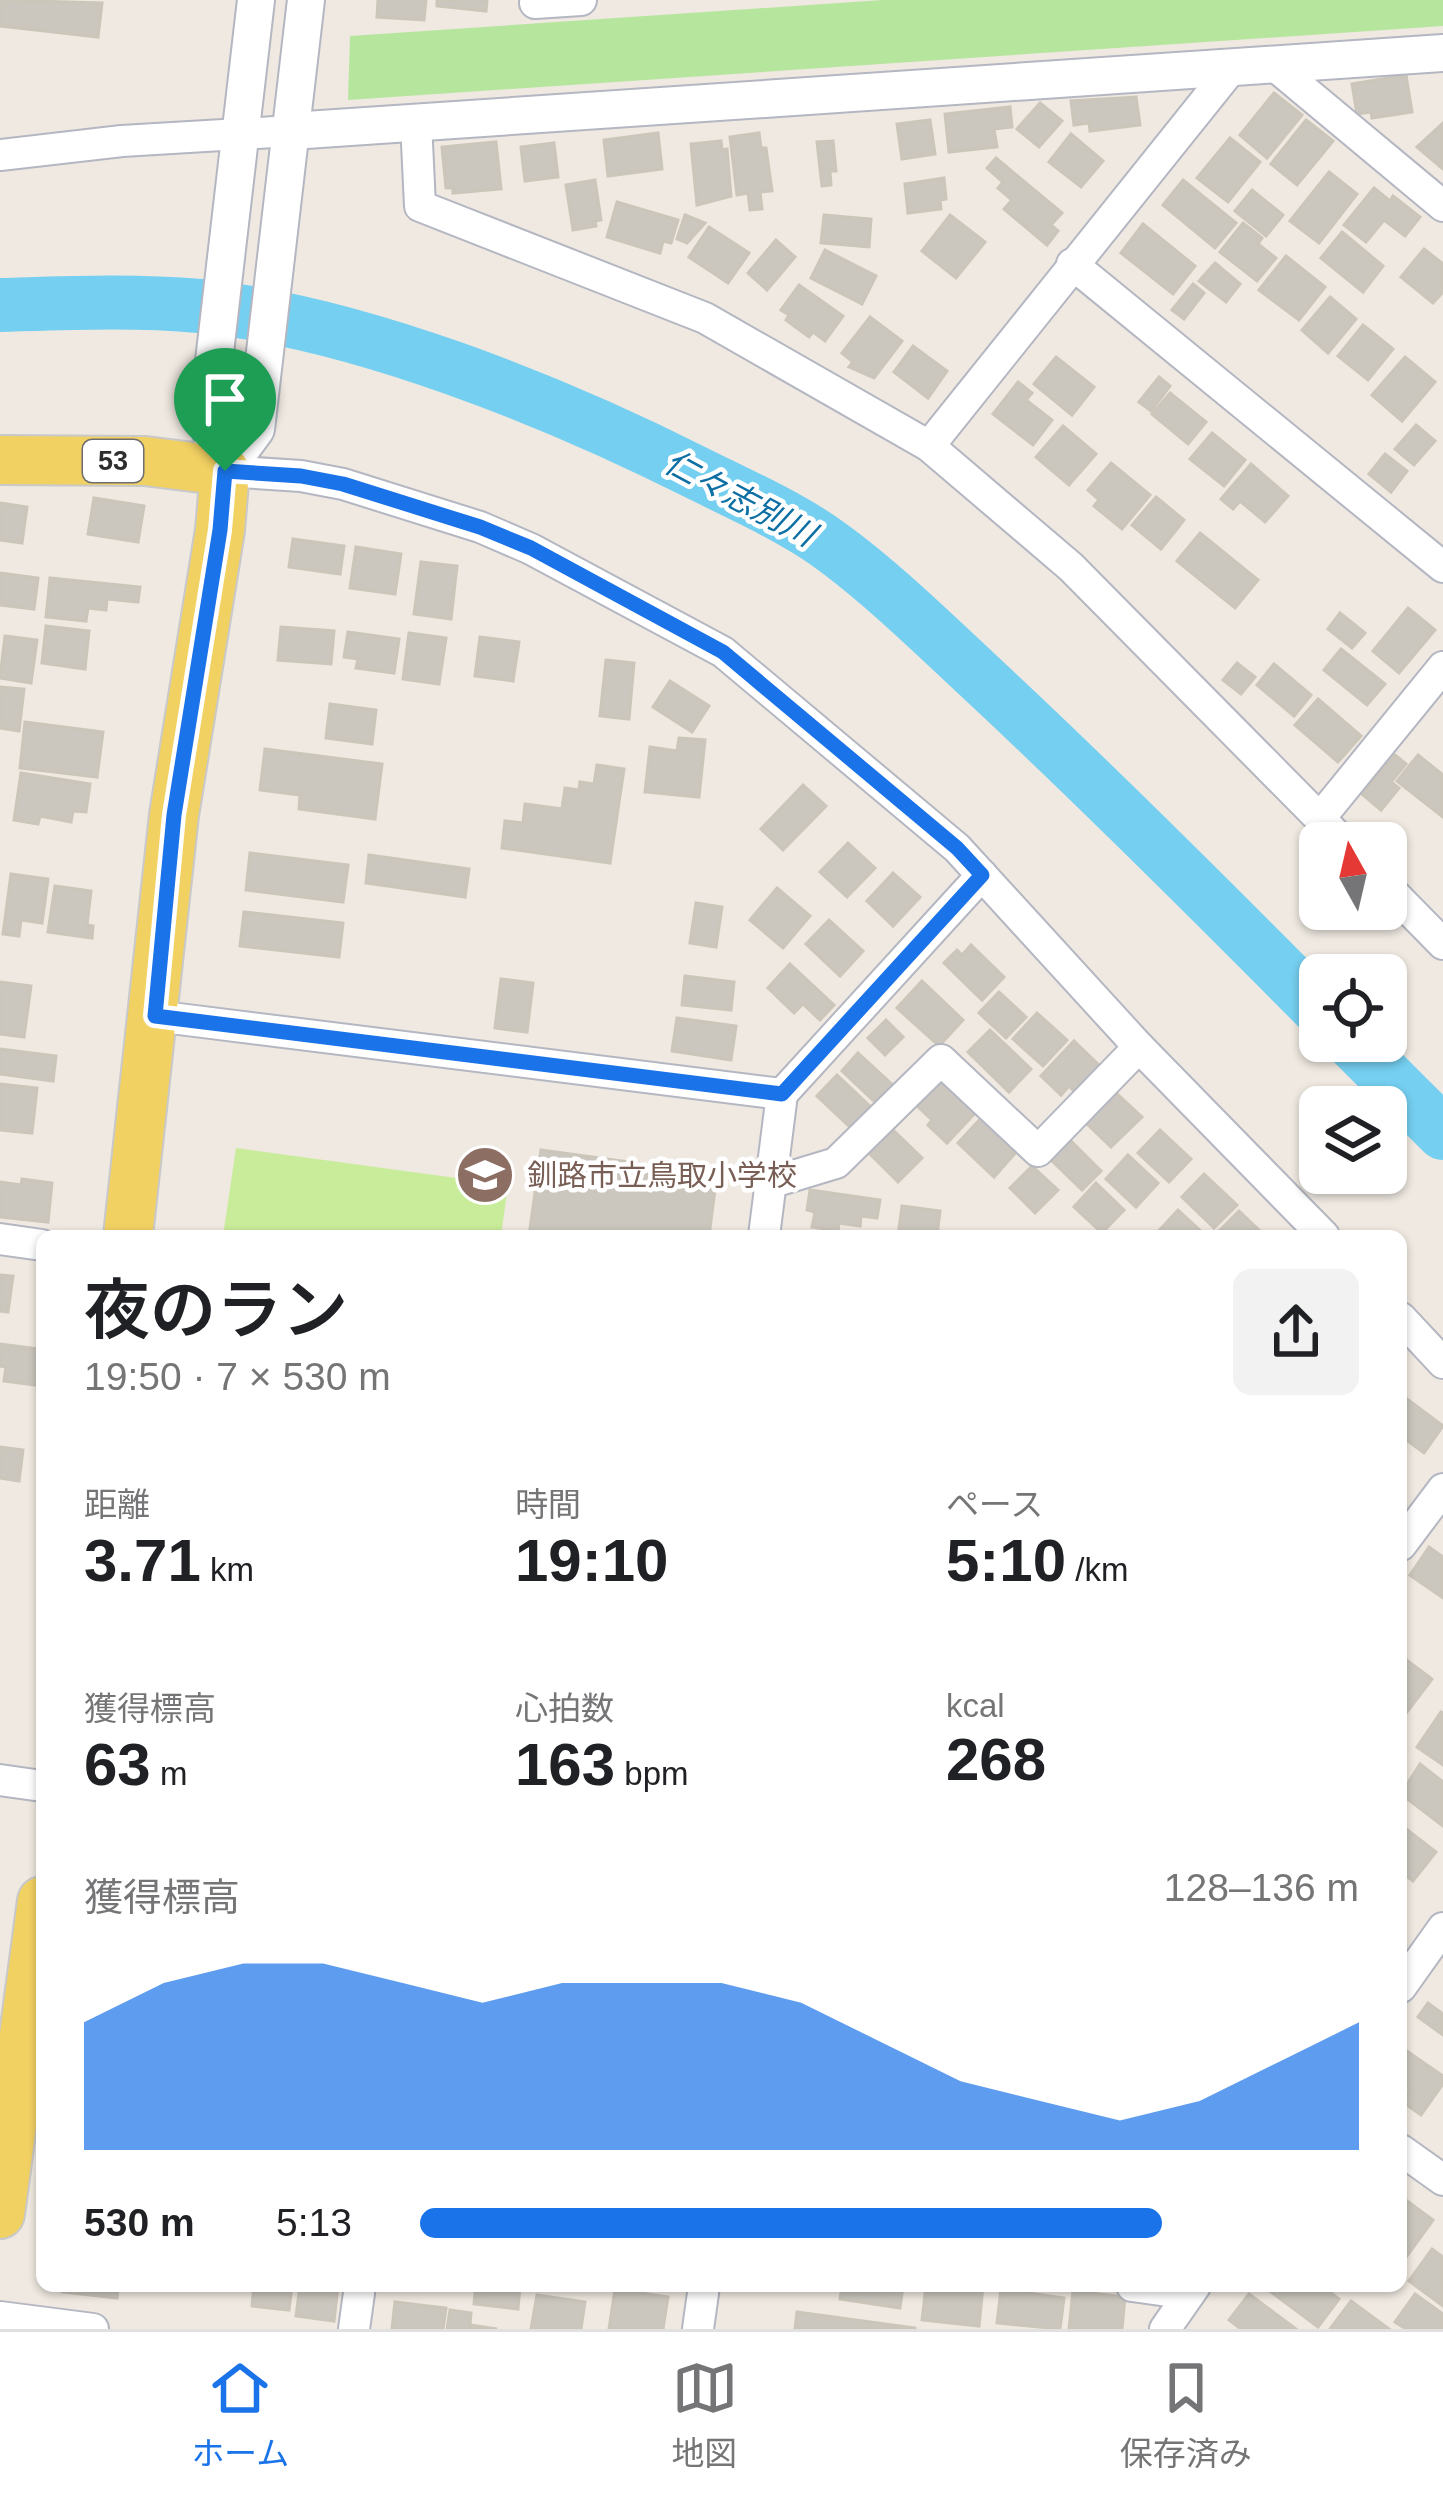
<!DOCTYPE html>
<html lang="ja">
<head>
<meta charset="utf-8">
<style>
	body { margin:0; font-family:Arial,"Noto Sans JP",sans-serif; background:#f2f2f2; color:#202124; height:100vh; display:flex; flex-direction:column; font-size:45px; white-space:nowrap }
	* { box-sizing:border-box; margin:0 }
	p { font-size:39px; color:#757577 }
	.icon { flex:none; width:66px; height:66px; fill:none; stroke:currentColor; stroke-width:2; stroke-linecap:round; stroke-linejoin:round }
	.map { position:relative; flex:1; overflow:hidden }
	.drawer { position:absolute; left:36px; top:1230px; width:1371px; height:1062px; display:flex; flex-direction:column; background:#fff; border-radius:18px; box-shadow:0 3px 9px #0004 }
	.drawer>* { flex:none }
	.needle { width:78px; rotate:352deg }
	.buttons { position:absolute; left:1299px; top:822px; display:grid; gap:24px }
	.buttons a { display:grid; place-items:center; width:108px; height:108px; border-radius:18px; background:#fff; box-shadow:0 3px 9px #0004; font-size:60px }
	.pin { position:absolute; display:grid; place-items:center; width:102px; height:102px; color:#fff; margin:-123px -51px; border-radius:50% 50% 50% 0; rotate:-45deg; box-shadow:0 0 12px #0007 }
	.pin .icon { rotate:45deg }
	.round { display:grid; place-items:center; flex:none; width:126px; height:126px; border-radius:18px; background:#f2f2f2 }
	.summary { display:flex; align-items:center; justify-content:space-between; height:204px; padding:0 48px }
	h1 { font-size:66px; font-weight:600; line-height:90px }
	.stats { display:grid; grid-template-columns:repeat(3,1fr); gap:18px; height:204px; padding:12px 48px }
	.stats div { display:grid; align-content:center }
	.stats b { font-size:60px; font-weight:600 }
	.stats small { font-size:33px; font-weight:400 }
	.stats p { font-size:33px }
	.chart { height:336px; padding:24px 48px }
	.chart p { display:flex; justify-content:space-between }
	.chart svg { width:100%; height:216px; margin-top:12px; fill:#1a73e8; opacity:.7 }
	ul { padding:0 48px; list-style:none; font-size:39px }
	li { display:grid; grid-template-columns:192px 144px 1fr; align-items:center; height:90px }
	li i { height:30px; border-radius:15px; background:#1a73e8 }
	.dock { display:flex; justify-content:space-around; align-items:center; height:168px; border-top:3px solid #e0e0e0; background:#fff; font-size:33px; color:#757577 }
	.dock a { display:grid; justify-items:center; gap:6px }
	.dock .current { color:#1a73e8 }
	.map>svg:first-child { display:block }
	.green { fill:#b6e59e }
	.pitch { fill:#c9ec9a }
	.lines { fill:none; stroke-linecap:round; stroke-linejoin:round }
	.river { stroke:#75cff0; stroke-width:54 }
	.building { fill:#cbc7bf; stroke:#cbc5ba; stroke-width:3 }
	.minor-casing { stroke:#b4b7c1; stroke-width:34 }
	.tertiary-casing { stroke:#b4b7c1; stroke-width:40 }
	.primary-casing { stroke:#c9c9c9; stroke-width:52 }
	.minor { stroke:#fff; stroke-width:30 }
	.tertiary { stroke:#fff; stroke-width:36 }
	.primary { stroke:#f2d163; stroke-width:48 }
	.route-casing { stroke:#fff; stroke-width:24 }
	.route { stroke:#1a73e8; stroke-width:15 }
	.labels { text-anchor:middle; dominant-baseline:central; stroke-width:9; stroke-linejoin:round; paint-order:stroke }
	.shield { fill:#fff; stroke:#6d6d6d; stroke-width:3 }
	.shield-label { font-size:27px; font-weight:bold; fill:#2e2e2e }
	.education-label { font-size:30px; fill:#785e54; stroke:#fff; text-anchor:start }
	.water-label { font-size:33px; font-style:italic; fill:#0d6fa3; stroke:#fff }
</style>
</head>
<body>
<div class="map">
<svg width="1443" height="2329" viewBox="0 0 1443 2329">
	<rect width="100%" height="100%" fill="#efe9e1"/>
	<!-- green -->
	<polygon class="green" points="883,0 1443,0 1443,26 348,100 350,36"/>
	<!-- pitch -->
	<polygon class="pitch" points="236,1148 508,1185 501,1236 223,1236"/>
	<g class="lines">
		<!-- river -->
		<g class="river">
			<path d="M0,305C67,303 133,300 200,306C359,322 554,401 697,473C737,493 780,512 818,537C876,576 943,643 996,692C1106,795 1213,902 1320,1010"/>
			<polyline points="1351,1041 1443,1133"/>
		</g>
	</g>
	<!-- building -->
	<g class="building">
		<polygon points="0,0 102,3 98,37 0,26"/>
		<polygon points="378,0 426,0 424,20 377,17"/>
		<polygon points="437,0 487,0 486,11 437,6"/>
		<polygon points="1406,75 1412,112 1372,118 1371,112 1357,114 1352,84"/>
		<polygon points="1274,93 1302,115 1267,158 1240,135"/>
		<polygon points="1136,97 1140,125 1090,131 1089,123 1074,125 1071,101"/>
		<polygon points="1040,103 1062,121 1039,147 1017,129"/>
		<polygon points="1010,107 1012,127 994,129 997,147 949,152 945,114"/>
		<polygon points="930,120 935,154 902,159 897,124"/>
		<polygon points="1306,120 1333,141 1297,185 1271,164"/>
		<polygon points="1443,123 1443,169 1417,147"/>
		<polygon points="658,133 662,169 608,176 604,140"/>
		<polygon points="759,133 761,148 766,148 772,191 760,192 762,209 750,210 748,193 737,195 730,137"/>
		<polygon points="1071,134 1103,161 1081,187 1049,162"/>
		<polygon points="1230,138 1260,162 1228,202 1197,178"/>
		<polygon points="721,141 722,150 727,149 731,196 697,205 691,144"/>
		<polygon points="833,141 836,171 830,171 831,185 822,186 817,142"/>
		<polygon points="496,142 501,189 453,193 453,188 446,188 442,147"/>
		<polygon points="554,143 558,177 525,181 521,147"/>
		<polygon points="996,158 1062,213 1051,225 1058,231 1047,245 1004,209 1012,200 998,188 1003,182 987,168"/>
		<polygon points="1329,172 1357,194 1319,243 1290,221"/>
		<polygon points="944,178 946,199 940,200 941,209 908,213 905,184"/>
		<polygon points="595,180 601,220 595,221 596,226 573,230 566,185"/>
		<polygon points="1183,180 1236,223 1215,248 1163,205"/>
		<polygon points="1374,188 1390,201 1393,196 1420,217 1405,236 1384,220 1366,242 1344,225"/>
		<polygon points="1252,190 1283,215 1266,236 1235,211"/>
		<polygon points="617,202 678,220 671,243 663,241 660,253 607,237"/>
		<polygon points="685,215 705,223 687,243 677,239"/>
		<polygon points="824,215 871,219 869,247 821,243"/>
		<polygon points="950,215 985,242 956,278 922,251"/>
		<polygon points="1243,223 1262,238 1258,244 1276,258 1257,281 1220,252"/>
		<polygon points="1143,224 1195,266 1173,294 1121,253"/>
		<polygon points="709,227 749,253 728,283 689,257"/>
		<polygon points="1342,232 1383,266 1363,292 1321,258"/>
		<polygon points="776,240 795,257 767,290 748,273"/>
		<polygon points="1424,249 1443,264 1443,292 1433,303 1401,277"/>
		<polygon points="825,250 876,276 862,304 811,278"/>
		<polygon points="1286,256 1325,287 1299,320 1259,290"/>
		<polygon points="1215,263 1240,284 1226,302 1199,281"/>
		<polygon points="1193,284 1204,293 1184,319 1172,310"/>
		<polygon points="799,285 843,316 825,341 813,332 809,337 786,320 789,315 781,310"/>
		<polygon points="1330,297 1356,319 1328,353 1302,330"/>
		<polygon points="870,317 902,341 874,378 849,367 853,362 842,353"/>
		<polygon points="1363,325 1393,349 1368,380 1338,356"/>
		<polygon points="913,346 947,371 928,398 894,372"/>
		<polygon points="1056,357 1094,387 1072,415 1034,384"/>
		<polygon points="1405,357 1435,382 1402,421 1372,395"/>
		<polygon points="1159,377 1170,386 1151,411 1139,402"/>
		<polygon points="1018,382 1032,393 1026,400 1052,420 1033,445 993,414"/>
		<polygon points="1170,393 1206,422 1188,444 1152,414"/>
		<polygon points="1416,425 1435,441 1414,465 1395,449"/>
		<polygon points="1063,426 1096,454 1069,485 1036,457"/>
		<polygon points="1212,433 1245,460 1224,486 1190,459"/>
		<polygon points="1385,454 1407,471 1391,492 1369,474"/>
		<polygon points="1111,463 1150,495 1122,529 1094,506 1099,500 1088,490"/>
		<polygon points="1251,464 1288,496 1265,522 1240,501 1233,509 1221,499"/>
		<polygon points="1156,497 1184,520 1161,549 1132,525"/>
		<polygon points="94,498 144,506 138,542 88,534"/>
		<polygon points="0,503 27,507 22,543 0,540"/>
		<polygon points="1200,533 1258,580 1235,608 1177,561"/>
		<polygon points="293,539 344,546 340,574 289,567"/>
		<polygon points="356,547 401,554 395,594 350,588"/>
		<polygon points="421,562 457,566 451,619 414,614"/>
		<polygon points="0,573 38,578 34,609 0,605"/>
		<polygon points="50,578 140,587 138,602 107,599 106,610 88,608 86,621 46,617"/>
		<polygon points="1408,608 1435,630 1399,673 1373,651"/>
		<polygon points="1340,613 1365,633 1352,648 1328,629"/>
		<polygon points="46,626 89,631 85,669 42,663"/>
		<polygon points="281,627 334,631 331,664 278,660"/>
		<polygon points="348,632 399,639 394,673 356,668 358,659 344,657"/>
		<polygon points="409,633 446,638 439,684 403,679"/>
		<polygon points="5,636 37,640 31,683 0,678"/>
		<polygon points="480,637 519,642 513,681 475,676"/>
		<polygon points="1341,649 1385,684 1367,705 1324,670"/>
		<polygon points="606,660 634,663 629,719 600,716"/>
		<polygon points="1237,663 1255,677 1241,694 1223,680"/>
		<polygon points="1274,664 1311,695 1294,716 1257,685"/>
		<polygon points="670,681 709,706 692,732 653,707"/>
		<polygon points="0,687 24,689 19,731 0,728"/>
		<polygon points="1318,699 1361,736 1338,762 1295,725"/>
		<polygon points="330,704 376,710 372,744 326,738"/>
		<polygon points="25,722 103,732 97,777 20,768"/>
		<polygon points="679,738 705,740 699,797 645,792 650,747 677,751"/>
		<polygon points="265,749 382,764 375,819 299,809 300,795 260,790"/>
		<polygon points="1395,755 1406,764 1391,782 1399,788 1381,810 1362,794"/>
		<polygon points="1418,755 1443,775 1443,817 1397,781"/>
		<polygon points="597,765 624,769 610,863 502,848 505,821 523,823 525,804 562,809 565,788 579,790 580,782 594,784"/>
		<polygon points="21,773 90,784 86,812 73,811 71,822 40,816 38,824 14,820"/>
		<polygon points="803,785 826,806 783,850 761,829"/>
		<polygon points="848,843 875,868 847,897 820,872"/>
		<polygon points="250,853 348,865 343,902 246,890"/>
		<polygon points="369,855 469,869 465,897 366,883"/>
		<polygon points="893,873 920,897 893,926 867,901"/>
		<polygon points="11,874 48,879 42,923 21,920 19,936 3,934"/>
		<polygon points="55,886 91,891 87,925 93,926 92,938 48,932"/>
		<polygon points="777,888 810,916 783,948 750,920"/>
		<polygon points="696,903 722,907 716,947 690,943"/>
		<polygon points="244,912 343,923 339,957 240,946"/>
		<polygon points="829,920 863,951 840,976 806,944"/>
		<polygon points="971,945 1004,977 982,1000 944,963 957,950 962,955"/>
		<polygon points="790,964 834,1005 820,1020 803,1004 794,1013 768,988"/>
		<polygon points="685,976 734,982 731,1010 682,1005"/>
		<polygon points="501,979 533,983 527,1032 495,1028"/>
		<polygon points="922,981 963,1020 939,1046 897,1008"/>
		<polygon points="0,982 31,986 24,1037 0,1034"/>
		<polygon points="999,992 1026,1017 1006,1038 979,1013"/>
		<polygon points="1037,1013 1067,1040 1043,1066 1013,1039"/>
		<polygon points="677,1018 736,1026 731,1060 672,1051"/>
		<polygon points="886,1020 903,1037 885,1055 868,1038"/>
		<polygon points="990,1030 1031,1069 1009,1092 968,1052"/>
		<polygon points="1074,1041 1102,1068 1077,1094 1069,1086 1061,1095 1041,1076"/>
		<polygon points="0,1049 56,1056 53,1081 0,1074"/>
		<polygon points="858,1053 895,1087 878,1105 842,1071"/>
		<polygon points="837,1075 874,1110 854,1131 817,1096"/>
		<polygon points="940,1079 976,1112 947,1143 928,1125 932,1120 916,1105"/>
		<polygon points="0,1084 37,1088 32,1133 0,1130"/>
		<polygon points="1115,1092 1142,1117 1111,1147 1085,1122"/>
		<polygon points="982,1117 1018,1150 994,1177 958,1143"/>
		<polygon points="889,1126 922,1158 898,1182 866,1150"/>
		<polygon points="1160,1130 1191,1159 1169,1182 1138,1153"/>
		<polygon points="1068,1138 1101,1171 1082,1190 1049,1158"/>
		<polygon points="541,1150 717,1174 709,1236 529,1236"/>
		<polygon points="1128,1155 1158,1183 1136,1207 1106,1179"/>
		<polygon points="1032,1166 1058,1190 1035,1213 1010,1188"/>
		<polygon points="1204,1174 1237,1205 1214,1228 1182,1197"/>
		<polygon points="22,1179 52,1183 48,1222 0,1217 0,1182 21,1185"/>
		<polygon points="1096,1183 1124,1210 1102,1233 1074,1207"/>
		<polygon points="810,1190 880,1200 877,1218 861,1216 860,1226 839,1223 838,1231 812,1227 815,1212 807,1210"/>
		<polygon points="902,1206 940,1211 937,1236 898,1236"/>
		<polygon points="1178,1210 1206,1236 1154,1236"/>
		<polygon points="1239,1211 1259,1230 1253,1236 1214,1236"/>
		<polygon points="0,1275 13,1276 8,1312 0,1311"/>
		<polygon points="0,1344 39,1349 35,1385 4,1381 6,1367 0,1366"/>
		<polygon points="1407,1399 1443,1426 1424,1453 1401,1436 1401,1407"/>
		<polygon points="0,1447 23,1450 19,1481 0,1478"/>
		<polygon points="1429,1547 1443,1557 1443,1598 1410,1575"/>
		<polygon points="1401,1656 1432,1679 1407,1712 1401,1708"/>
		<polygon points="1441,1712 1443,1713 1443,1765 1417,1747"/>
		<polygon points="1420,1764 1443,1782 1443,1826 1401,1794"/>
		<polygon points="1401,1825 1436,1852 1413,1881 1401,1872"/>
		<polygon points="1428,2003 1443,2014 1443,2035 1418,2017"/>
		<polygon points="1401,2047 1443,2076 1443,2084 1421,2115 1401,2101 1410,2089 1401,2083"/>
		<polygon points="1403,2198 1433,2220 1407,2256 1401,2252"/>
		<polygon points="1432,2249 1443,2257 1443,2306 1409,2281"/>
		<polygon points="62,2286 118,2286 117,2298 62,2292"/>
		<polygon points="254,2286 292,2286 289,2310 252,2306"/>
		<polygon points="300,2286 338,2286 334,2321 296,2316"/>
		<polygon points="476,2286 520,2286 518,2309 474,2304"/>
		<polygon points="842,2286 903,2286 900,2308 840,2299"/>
		<polygon points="926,2286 983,2286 979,2326 922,2320"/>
		<polygon points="1263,2286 1322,2286 1339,2299 1318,2327"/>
		<polygon points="615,2289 668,2297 663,2329 609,2329"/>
		<polygon points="1001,2289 1064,2298 1060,2329 997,2323"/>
		<polygon points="1073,2291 1125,2297 1122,2329 1069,2329"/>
		<polygon points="1249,2294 1296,2329 1241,2329 1229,2320"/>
		<polygon points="1415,2294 1443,2314 1443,2329 1406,2329 1395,2322"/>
		<polygon points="537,2295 585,2302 581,2329 531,2329"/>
		<polygon points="1351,2301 1389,2329 1330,2329"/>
		<polygon points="395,2302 446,2308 443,2329 392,2329"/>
		<polygon points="450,2310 471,2313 470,2325 497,2329 447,2329"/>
		<polygon points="797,2312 915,2328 915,2329 795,2329"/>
	</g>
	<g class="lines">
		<defs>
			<g id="minor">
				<polyline points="536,0 535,3 581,0"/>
				<polyline points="1275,66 1443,206"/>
				<polyline points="416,122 420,206 705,318 929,446 1071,567 1344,843"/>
				<polyline points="0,155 122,141 291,131"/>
				<polyline points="1072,264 1443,567"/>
				<polyline points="929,446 1231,69"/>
				<polyline points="225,471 301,476 343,484 480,527 531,549 723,652 957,848 1139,1047 1324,1236"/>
				<polyline points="1320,818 1443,667"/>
				<polyline points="1386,886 1443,944"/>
				<polyline points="155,1016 782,1094 764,1236"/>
				<polyline points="782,1094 982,875"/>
				<polyline points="770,1183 836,1163 941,1060 1038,1151 1139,1047"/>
				<polyline points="0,1239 42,1245"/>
				<polyline points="1401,1318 1443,1363"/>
				<polyline points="1401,1545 1443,1489"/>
				<polyline points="0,1780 42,1786"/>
				<polyline points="1401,1987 1443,1928"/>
				<polyline points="1401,2150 1443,2180"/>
				<polyline points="1132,2286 1189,2294"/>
				<polyline points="0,2317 93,2329"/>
				<polyline points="354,2329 360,2286"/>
				<polyline points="698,2329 704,2286"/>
				<polyline points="1165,2329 1195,2286"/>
			</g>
			<g id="tertiary">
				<polyline points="291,131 1443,53"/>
				<polyline points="225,471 256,429 306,0"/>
				<polyline points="225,471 207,421 256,0"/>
			</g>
			<g id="primary">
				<polyline points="0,460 145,461 225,471 220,530 174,815 128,1236"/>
				<polyline points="0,2214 42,1901"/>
			</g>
		</defs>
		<!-- minor casing -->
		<use href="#minor" class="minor-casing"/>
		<!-- tertiary casing -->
		<use href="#tertiary" class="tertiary-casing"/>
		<!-- primary casing -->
		<use href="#primary" class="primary-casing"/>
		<!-- minor -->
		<use href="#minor" class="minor"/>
		<!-- tertiary -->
		<use href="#tertiary" class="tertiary"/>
		<!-- primary -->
		<use href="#primary" class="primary"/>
	</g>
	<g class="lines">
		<defs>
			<polygon id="route" points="225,471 301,476 343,484 480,527 531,548 723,652 957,848 982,875 782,1094 155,1016 174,815 220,530"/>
		</defs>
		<!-- route casing -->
		<use href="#route" class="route-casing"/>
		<!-- route -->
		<use href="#route" class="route"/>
	</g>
	<!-- icons -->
	<defs>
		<symbol id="school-disc" viewBox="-11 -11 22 22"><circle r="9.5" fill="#8d6e63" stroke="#fff"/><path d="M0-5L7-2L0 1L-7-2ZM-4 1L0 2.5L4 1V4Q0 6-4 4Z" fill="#fff"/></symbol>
	</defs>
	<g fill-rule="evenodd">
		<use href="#school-disc" x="452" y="1142" width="66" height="66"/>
	</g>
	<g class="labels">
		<!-- shield labels -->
		<rect class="shield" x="83" y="440" width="60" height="42" rx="9"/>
		<g class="shield-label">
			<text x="113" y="461">53</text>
		</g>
		<!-- education labels -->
		<g class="education-label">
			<text x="527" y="1175">釧路市立鳥取小学校</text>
		</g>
		<!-- water labels -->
		<g class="water-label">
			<text transform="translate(740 498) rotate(28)">仁々志別川</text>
		</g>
	</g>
</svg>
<div class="buttons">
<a><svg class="needle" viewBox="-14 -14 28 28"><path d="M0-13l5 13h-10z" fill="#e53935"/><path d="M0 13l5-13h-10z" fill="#757577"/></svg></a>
<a><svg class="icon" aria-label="locate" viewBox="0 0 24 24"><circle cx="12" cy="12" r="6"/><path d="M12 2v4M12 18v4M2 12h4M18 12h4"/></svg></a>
<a><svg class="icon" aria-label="layers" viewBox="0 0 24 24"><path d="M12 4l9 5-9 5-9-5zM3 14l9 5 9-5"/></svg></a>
</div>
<div class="pin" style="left:225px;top:471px;background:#1e9e55"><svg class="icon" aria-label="arrive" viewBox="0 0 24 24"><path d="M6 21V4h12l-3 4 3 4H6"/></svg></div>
<section class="drawer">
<div class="summary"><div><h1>夜のラン</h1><p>19:50 · 7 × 530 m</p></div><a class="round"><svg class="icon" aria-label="share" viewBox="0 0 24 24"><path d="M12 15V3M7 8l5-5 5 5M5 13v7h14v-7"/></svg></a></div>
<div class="stats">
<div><p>距離</p><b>3.71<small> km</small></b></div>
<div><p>時間</p><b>19:10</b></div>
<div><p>ペース</p><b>5:10<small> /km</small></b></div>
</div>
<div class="stats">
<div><p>獲得標高</p><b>63<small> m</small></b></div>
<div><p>心拍数</p><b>163<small> bpm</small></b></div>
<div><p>kcal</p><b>268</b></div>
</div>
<div class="chart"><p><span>獲得標高</span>128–136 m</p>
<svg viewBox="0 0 160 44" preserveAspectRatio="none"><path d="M0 44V18L10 10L20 6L30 6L40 10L50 14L60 10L70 10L80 10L90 14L100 22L110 30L120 34L130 38L140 34L150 26L160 18V44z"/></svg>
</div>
<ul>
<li><b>530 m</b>5:13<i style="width:79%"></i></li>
</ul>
</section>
</div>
<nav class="dock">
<a class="current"><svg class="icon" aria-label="home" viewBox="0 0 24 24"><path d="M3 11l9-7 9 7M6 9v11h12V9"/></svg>ホーム</a>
<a><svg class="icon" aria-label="map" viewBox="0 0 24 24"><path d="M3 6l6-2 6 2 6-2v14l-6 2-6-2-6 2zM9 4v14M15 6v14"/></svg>地図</a>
<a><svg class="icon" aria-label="saved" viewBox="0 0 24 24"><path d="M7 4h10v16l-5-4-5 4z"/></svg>保存済み</a>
</nav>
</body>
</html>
